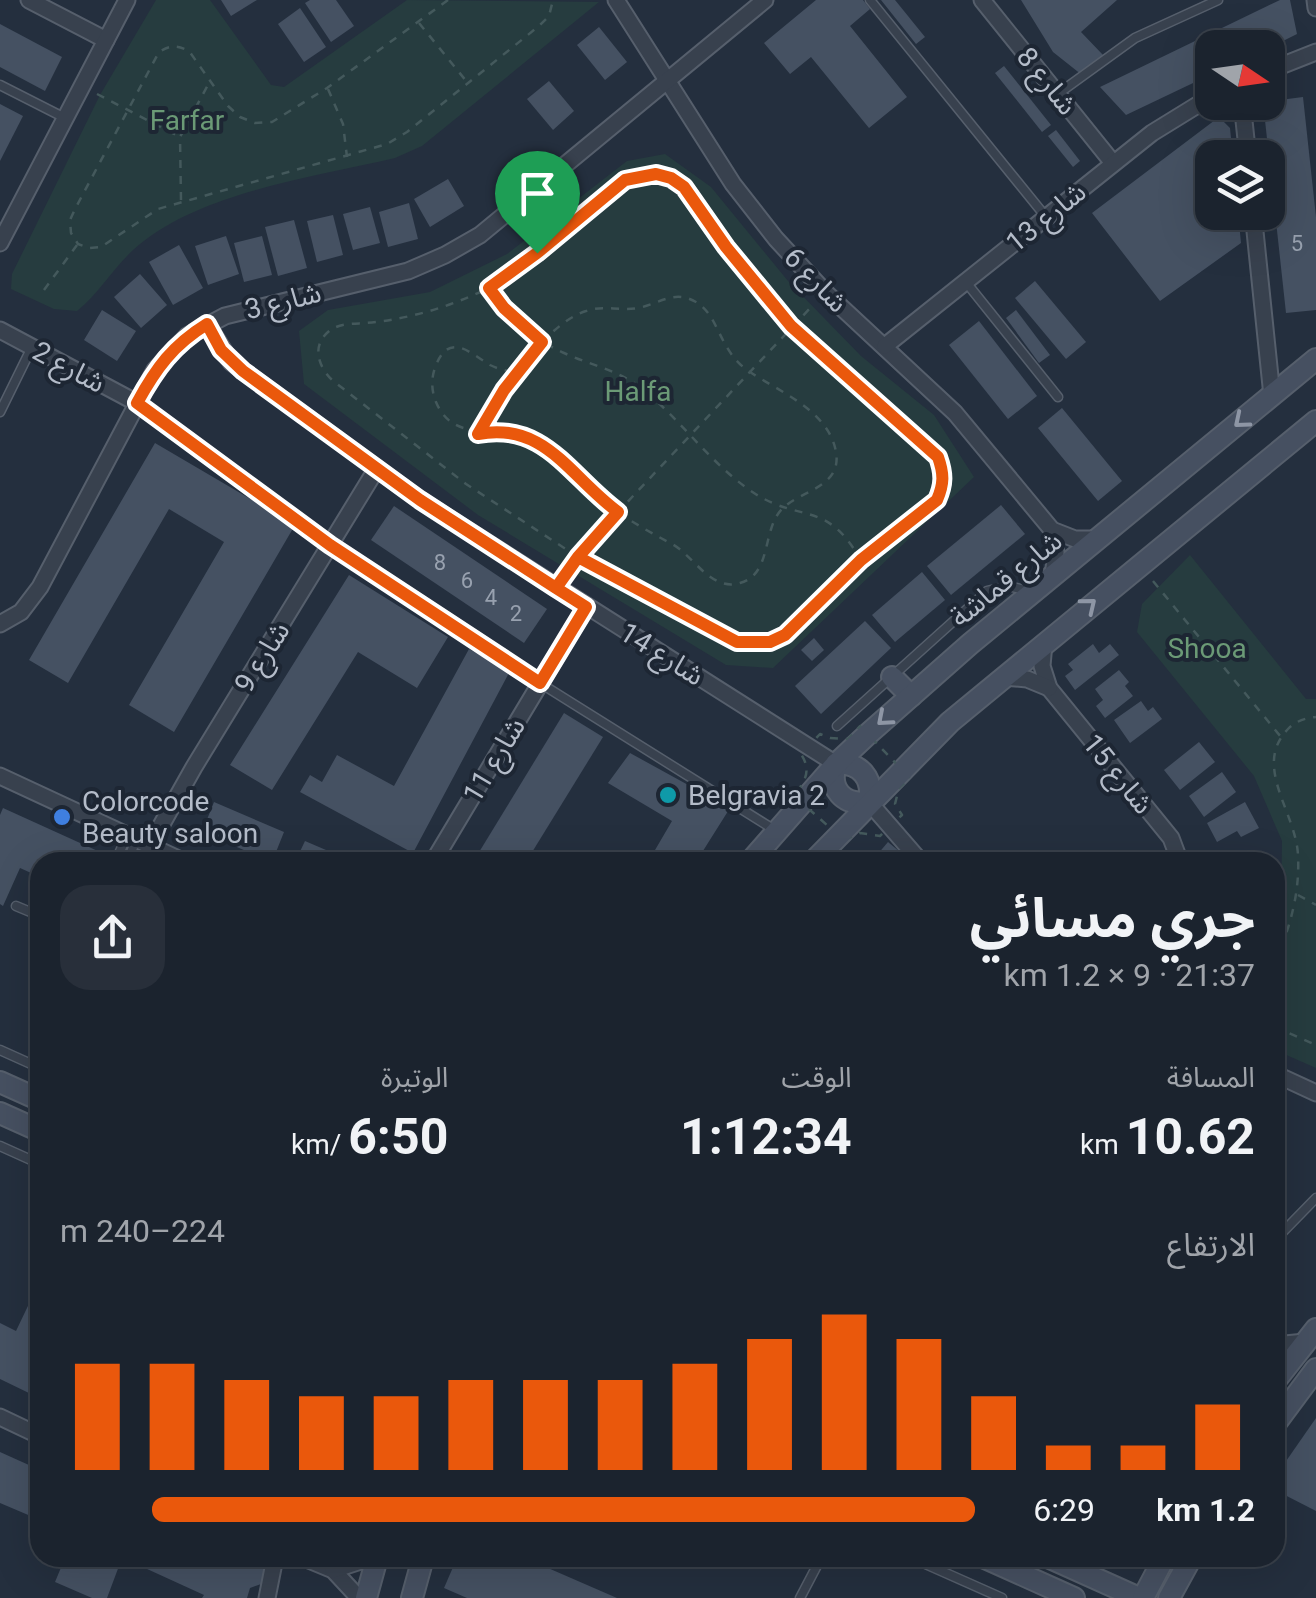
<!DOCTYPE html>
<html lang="ar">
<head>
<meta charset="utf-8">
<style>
	body { margin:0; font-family:Roboto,"Noto Sans Arabic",sans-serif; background:#282f3a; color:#f1f3f6; direction:rtl; height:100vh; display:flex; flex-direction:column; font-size:38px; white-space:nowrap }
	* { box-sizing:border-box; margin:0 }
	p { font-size:32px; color:#a0a4aa }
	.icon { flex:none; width:55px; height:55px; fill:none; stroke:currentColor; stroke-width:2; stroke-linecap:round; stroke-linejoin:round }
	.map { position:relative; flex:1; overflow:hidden; direction:ltr }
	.details { position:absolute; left:30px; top:852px; width:1255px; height:715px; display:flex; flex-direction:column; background:#1b232e; border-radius:30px; box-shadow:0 10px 40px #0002,0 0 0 2px #39404a; direction:rtl }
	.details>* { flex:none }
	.needle { width:65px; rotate:103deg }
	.controls { position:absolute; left:1195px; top:30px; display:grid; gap:20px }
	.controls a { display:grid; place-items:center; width:90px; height:90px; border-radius:20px; background:#1b232e; box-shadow:0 10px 40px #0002,0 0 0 2px #39404a; font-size:50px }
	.pin { position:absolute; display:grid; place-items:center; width:85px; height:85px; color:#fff; margin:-102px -42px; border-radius:50% 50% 50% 0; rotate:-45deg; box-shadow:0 0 10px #0007 }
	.pin .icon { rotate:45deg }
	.round { display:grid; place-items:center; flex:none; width:105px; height:105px; border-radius:30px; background:#282f3a }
	.head { display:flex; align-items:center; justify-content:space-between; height:170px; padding:0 30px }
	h1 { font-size:55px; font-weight:700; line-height:75px }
	.figures { display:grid; grid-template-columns:repeat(3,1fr); gap:15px; height:170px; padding:10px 30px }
	.figures div { display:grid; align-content:center }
	.figures b { font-size:50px; font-weight:700 }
	.figures small { font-size:28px; font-weight:400 }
	.figures p { font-size:28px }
	.chart { height:280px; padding:20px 30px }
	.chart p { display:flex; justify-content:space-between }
	.chart svg { width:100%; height:180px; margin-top:10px; stroke:#ea580c; stroke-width:6 }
	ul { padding:0 30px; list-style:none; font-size:32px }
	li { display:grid; grid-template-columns:160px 120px 1fr; align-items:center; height:75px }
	li i { height:25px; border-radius:12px; background:#ea580c }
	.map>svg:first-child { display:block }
	.green { fill:#263c3f }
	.building { fill:#455162 }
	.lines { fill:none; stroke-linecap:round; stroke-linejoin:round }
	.lane-casing { stroke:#565f6c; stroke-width:11 }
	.street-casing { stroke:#565f6c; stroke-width:19 }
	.secondary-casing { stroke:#565f6c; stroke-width:24 }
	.path { stroke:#44595c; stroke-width:2.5; stroke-dasharray:8 8; stroke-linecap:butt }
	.lane { stroke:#38414e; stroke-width:8 }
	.street { stroke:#38414e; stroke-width:15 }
	.secondary { stroke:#465061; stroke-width:20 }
	.oneway { stroke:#8e96a5 }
	.route-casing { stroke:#fff; stroke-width:20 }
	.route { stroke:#ea580c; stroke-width:12 }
	.culture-dot { fill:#0f9aa8; stroke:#1d2633; stroke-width:4 }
	.shop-dot { fill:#3f7fe0; stroke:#1d2633; stroke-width:4 }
	.labels { text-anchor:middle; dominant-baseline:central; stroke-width:8; stroke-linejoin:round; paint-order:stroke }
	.number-label { font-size:22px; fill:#98a1af }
	.street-label { font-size:28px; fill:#b4bcc9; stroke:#1d2633 }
	.park-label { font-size:28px; fill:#6b9a76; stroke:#1d2633 }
	.poi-label { font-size:28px; fill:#b4bcc9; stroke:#1d2633; text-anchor:start }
</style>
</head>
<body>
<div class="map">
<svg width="1316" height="1598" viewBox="0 0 1316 1598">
	<rect width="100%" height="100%" fill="#242f3e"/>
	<!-- green -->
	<g class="green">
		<path d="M156,0H210L271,85L284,87L407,0L599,2L422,146L395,158C315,177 205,191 140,244C116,263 101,292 77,311L54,309L11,289L12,274L100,95Z"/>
		<polygon points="665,154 711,187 788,281 861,356 934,415 974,477 773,668 726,665 478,515 304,384 299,331 328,310 430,292 507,254 627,161"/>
		<polygon points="1190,555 1306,699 1316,699 1316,1068 1275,1050 1275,922 1281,909 1282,841 1254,776 1137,632 1142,604"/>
	</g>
	<!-- building -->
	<g class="building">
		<polygon points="221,0 257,0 231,16"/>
		<polygon points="310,0 336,0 354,26 331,42 305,3"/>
		<polygon points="816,0 863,0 870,9 850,26 907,97 869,128 811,57 790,74 764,43"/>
		<polygon points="881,0 895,0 925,37 916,44"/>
		<polygon points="1021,0 1117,0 1081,32 1103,55 1082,75 1053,52"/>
		<polygon points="1280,0 1290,0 1297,34 1269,48 1212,48 1212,74 1126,115 1100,87"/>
		<polygon points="300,8 326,47 304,62 278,24"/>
		<polygon points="0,24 62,57 45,91 0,67"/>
		<polygon points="599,27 627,62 605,80 577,45"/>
		<polygon points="1004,66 1051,125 1042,132 995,73"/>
		<polygon points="549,81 574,111 553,130 527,99"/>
		<polygon points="1303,97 1316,217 1316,310 1286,313 1263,102"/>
		<polygon points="0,104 23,116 0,161"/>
		<polygon points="1219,117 1230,128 1233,158 1212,158 1212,212 1238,212 1241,243 1160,301 1092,213"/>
		<polygon points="1056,130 1080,161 1073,167 1048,136"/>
		<polygon points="448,179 464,206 430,227 414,199"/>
		<polygon points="409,203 418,239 388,247 379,212"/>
		<polygon points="370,207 380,243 353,250 343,214"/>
		<polygon points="333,215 343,255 317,262 307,221"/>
		<polygon points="294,220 307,268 278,276 265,227"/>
		<polygon points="226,236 239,274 208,285 195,246"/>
		<polygon points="262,236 272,275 244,282 234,243"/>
		<polygon points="179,245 203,288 173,305 149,262"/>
		<polygon points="140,274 167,305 141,328 114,297"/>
		<polygon points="1035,281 1086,342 1066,359 1015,298"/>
		<polygon points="102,310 136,331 117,361 84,340"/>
		<polygon points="1016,310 1050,355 1039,363 1006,318"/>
		<polygon points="979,321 1037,396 1008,419 949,345"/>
		<polygon points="1062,408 1122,481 1098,501 1038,428"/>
		<polygon points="155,443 295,525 174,732 129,705 224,542 169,509 68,683 29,660"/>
		<polygon points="1001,505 1025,534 951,595 927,566"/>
		<polygon points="394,506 547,609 524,643 371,540"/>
		<polygon points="922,572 945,600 895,642 872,615"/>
		<polygon points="349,575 448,637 417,688 358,652 272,790 230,765"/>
		<polygon points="865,621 891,648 821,714 795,686"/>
		<polygon points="814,638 824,650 812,661 801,650"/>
		<polygon points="1093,644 1099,653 1110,644 1119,655 1075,690 1065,676 1073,670 1068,664"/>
		<polygon points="469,649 510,671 413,853 300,792 310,775 322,782 337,755 394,786"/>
		<polygon points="1119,670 1129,682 1125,686 1133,696 1105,718 1096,706 1103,700 1095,689"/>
		<polygon points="1141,701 1148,711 1153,707 1162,719 1130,743 1114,720"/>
		<polygon points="564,713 603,737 526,862 473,862"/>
		<polygon points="1199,742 1215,762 1180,790 1164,770"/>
		<polygon points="630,753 730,808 696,862 648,862 672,821 608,783"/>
		<polygon points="1222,772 1236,792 1204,817 1189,796"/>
		<polygon points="214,802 284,832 272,862 202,832"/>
		<polygon points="1245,802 1259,828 1241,837 1237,831 1217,842 1207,823"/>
		<polygon points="3,808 122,862 40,862 40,877 20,868 3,906 0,904 0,815"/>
		<polygon points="305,841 354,862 295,862"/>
		<polygon points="888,842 912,862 871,862"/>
		<polygon points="37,1287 40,1289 40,1380 33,1395 0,1379 0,1323 16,1331"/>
		<polygon points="1316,1418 1316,1511 1275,1490 1275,1477"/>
		<polygon points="0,1452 40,1470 40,1520 0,1503"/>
		<polygon points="65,1558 122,1558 107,1598 92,1598 55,1582"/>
		<polygon points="123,1558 235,1558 262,1566 267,1575 264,1583 250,1588 247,1598 202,1598 204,1595"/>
		<polygon points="457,1558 525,1558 617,1598 467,1598 444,1588"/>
	</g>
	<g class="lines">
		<defs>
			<g id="lane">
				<polyline points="870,0 1046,217"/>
				<polyline points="0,85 65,118"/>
				<polyline points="1059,93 1135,38 1218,0"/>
				<polyline points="965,281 1058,397"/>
				<polyline points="137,403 330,545 540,683 773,829"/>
				<polyline points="0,412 32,347"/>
				<polyline points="837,726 987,591 1008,586 1029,591"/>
				<polyline points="116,860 127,836"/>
				<polyline points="127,862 136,840"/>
				<polyline points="16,906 40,916"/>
				<polyline points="0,1050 40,1068"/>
				<polyline points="0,1146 40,1164"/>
				<polyline points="1275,1240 1316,1198"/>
				<polyline points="912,1558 1002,1598"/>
				<polyline points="800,1598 821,1558"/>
			</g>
			<g id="street">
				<polyline points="29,0 106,40"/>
				<polyline points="616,0 733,184 776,239 826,293 955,413 1052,530 1075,539 1099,539"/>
				<polyline points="982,0 1113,163"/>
				<polyline points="1315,0 1316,8"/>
				<polyline points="1268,71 1316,52"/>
				<polyline points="1242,102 1248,158"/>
				<polyline points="1253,212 1272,396"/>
				<polyline points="0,243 127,0"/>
				<polyline points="207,324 231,362 420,500 836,764"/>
				<polyline points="0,330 137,403"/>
				<polyline points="885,346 1152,133 1212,96"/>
				<polyline points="1052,530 1056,552 1053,576"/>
				<polyline points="0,624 21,612 40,587 155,370 187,336 225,316 408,271 445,255 480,235 765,0"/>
				<polyline points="1044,643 1042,666 1049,688 1171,838 1180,862"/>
				<polyline points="1003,677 1027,679 1049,688"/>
				<polyline points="0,776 185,862"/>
				<polyline points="869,802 921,862"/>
				<polyline points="149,847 194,767 377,468"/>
				<polyline points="433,862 586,607"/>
				<polyline points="1275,1074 1316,1093"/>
				<polyline points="1275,1345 1305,1342"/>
				<polyline points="0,1417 40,1436"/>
				<polyline points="304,1558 333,1570 359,1598"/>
				<polyline points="333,1570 370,1558"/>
				<polyline points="267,1598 275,1558"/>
			</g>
			<g id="secondary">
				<polyline points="892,677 911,696"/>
				<path d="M836,764C860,762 874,778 869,802C843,806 828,789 836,764Z"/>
				<polyline points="750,862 836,764 868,734 970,644 1316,359"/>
				<polyline points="813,862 950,722 1316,421"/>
				<polyline points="0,1082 40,1100"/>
				<polyline points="0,1113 40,1131"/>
				<polyline points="1275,1381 1316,1329"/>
				<polyline points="1275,1424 1316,1369"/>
				<polyline points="985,1558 1074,1598"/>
				<polyline points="1050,1558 1139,1598"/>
				<polyline points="366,1598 377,1558"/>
				<polyline points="412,1598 423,1558"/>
				<polyline points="1143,1598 1164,1558"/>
				<polyline points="1169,1598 1191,1558"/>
			</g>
		</defs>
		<!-- lane casing -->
		<use href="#lane" class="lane-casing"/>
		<!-- street casing -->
		<use href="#street" class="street-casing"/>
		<!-- secondary casing -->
		<use href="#secondary" class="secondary-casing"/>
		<!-- path -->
		<g class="path">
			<path d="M448,0L327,88L272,122L255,123L240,117L228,106L189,51C177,45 170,45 159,52L75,209L70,220L71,233L78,244L89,248L101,247L158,209L387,144L407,132L539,26L549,16L553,0"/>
			<polyline points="419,23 467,82"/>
			<polyline points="328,89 343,124 347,157"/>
			<polyline points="97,94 178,136"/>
			<path d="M656,174C691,183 704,216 724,244C780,323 853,384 927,446C944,463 947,478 937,500L861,560L785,635L770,642H737L578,557L466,484L332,380C319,367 311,347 328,332C338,323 353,324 366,323C410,319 449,307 489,288L625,180Z"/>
			<polyline points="181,200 180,137 210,81"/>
			<path d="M489,288C510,315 532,339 564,353C590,365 618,370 641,388C680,418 710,464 754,493C800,523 827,500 860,559"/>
			<polyline points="44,290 77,245"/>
			<path d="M478,434C497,396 545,324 586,311C603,305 621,311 638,308C659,304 674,289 696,302C720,316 718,351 750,372C780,392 829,411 836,452C842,487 802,490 783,508C761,529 773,574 740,583C711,592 694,556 672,544C642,528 615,513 590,490C574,475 559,455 541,443C506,421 455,448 436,402C431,390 431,377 436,365C450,331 471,354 490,365C500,370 509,371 519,373"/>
			<polyline points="566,575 618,512 814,304"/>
			<polyline points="1153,581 1281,737"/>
			<path d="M860,726L910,778L899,788L895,804L902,815L880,836L860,833L844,840L794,796C805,781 812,771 801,754L820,734L830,738L848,739Z"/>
			<polyline points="1298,895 1316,905"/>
			<path d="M1275,962C1290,928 1300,893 1298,855C1296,812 1252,766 1288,729C1296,721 1305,718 1316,717"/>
			<polyline points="1275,1027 1316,1045"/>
		</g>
		<!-- lane -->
		<use href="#lane" class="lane"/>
		<!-- street -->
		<use href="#street" class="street"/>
		<!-- secondary -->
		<use href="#secondary" class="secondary"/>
	</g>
	<!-- one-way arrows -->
	<defs><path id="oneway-chevron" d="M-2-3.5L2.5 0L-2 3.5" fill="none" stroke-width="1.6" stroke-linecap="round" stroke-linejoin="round" transform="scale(2.5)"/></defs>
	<g class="oneway">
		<use href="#oneway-chevron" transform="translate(1241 421) rotate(140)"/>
		<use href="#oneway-chevron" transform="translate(1089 605) rotate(-39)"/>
		<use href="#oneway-chevron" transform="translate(884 719) rotate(139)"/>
	</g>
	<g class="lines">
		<defs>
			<path id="route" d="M537,253L489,288L504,308L542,342L504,390L478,434C545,421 570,477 618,512L578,557L556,588L420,500L243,371L221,350L207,324C173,345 156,368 137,403L330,545L540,683L586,607L556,588L578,557L737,642H770L785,635L861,560L937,500C944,484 944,474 938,457L791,326L726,247L684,187L671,178L656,174L625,180L537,253"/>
		</defs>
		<!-- route casing -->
		<use href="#route" class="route-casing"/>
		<!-- route -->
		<use href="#route" class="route"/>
	</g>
	<!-- markers -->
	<circle class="culture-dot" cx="668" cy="795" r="10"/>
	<circle class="shop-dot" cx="62" cy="817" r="10"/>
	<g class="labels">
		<!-- number labels -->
		<g class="number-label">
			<text x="1297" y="243">5</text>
			<text x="440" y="562">8</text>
			<text x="467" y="580">6</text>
			<text x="491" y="597">4</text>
			<text x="516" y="613">2</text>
		</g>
		<!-- street labels -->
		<g class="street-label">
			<text transform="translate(1047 81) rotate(51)">شارع 8</text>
			<text transform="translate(1046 217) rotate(-39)">شارع 13</text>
			<text transform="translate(816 280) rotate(46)">شارع 6</text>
			<text transform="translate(283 301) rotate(-14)">شارع 3</text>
			<text transform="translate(69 367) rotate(28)">شارع 2</text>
			<text transform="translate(1006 579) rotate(-39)">شارع قماشة</text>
			<text transform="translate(662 654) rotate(32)">شارع 14</text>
			<text transform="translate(262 657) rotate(-58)">شارع 9</text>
			<text transform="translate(494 760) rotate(-59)">شارع 11</text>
			<text transform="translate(1118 774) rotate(51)">شارع 15</text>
		</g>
		<!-- park labels -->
		<g class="park-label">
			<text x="187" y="120">Farfar</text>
			<text x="638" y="391">Halfa</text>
			<text x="1207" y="648">Shooa</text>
		</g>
		<!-- poi labels -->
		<g class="poi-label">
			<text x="688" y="795">Belgravia 2</text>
			<text x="82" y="801">Colorcode<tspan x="82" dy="32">Beauty saloon</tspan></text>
		</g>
	</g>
</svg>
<div class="controls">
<a><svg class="needle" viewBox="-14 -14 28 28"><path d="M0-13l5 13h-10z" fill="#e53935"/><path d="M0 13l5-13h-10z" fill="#a0a4aa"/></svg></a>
<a><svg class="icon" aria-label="layers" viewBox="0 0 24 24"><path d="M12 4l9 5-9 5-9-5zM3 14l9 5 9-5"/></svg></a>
</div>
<div class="pin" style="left:537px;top:253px;background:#1e9e55"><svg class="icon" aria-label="arrive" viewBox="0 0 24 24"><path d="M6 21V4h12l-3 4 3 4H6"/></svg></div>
<section class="details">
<div class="head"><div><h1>جري مسائي</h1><p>21:37 · 9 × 1.2 km</p></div><a class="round"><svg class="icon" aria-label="share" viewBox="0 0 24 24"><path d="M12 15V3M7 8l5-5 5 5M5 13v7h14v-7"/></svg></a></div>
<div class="figures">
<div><p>المسافة</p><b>10.62<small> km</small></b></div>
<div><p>الوقت</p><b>1:12:34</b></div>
<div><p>الوتيرة</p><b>6:50<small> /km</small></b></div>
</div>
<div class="chart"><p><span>الارتفاع</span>224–240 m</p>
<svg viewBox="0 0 160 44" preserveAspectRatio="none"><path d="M5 44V18M15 44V18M25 44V22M35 44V26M45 44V26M55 44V22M65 44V22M75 44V22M85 44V18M95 44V12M105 44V6M115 44V12M125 44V26M135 44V38M145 44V38M155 44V28"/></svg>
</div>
<ul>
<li><b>1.2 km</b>6:29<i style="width:90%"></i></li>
</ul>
</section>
</div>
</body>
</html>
